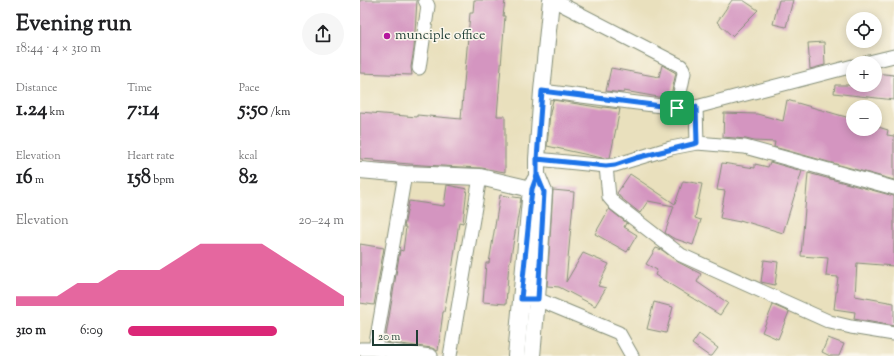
<!DOCTYPE html>
<html lang="en">
<head>
<meta charset="utf-8">
<style>
	body { margin:0; font-family:"Sorts Mill Goudy",serif; background:#f6f6f6; color:#202124; height:100vh; display:flex; flex-direction:column; font-size:15px; white-space:nowrap }
	* { box-sizing:border-box; margin:0 }
	p { font-size:13px; color:#757577 }
	.icon { flex:none; width:22px; height:22px; fill:none; stroke:currentColor; stroke-width:2; stroke-linecap:round; stroke-linejoin:round }
	.map { position:relative; flex:1; overflow:hidden }
	.sheet { display:flex; flex-direction:column; background:#fff; width:360px }
	.sheet>* { flex:none }
	.buttons { position:absolute; left:486px; top:12px; display:grid; gap:8px }
	.buttons a { display:grid; place-items:center; width:36px; height:36px; border-radius:50%; background:#fff; box-shadow:0 2px 10px #0003; font-size:20px }
	.scale { position:absolute; left:12px; bottom:10px; width:46px; box-sizing:border-box; padding-left:4px; border:2px solid #1f3d34; border-top:0; font-size:11px; line-height:14px; white-space:nowrap; color:#1f3d34; -webkit-text-stroke:3px #fbf7ec; paint-order:stroke }
	.pin { position:absolute; display:grid; place-items:center; width:34px; height:34px; color:#fff; margin:-17px; border-radius:8px; box-shadow:0 2px 6px #0006 }
	.round { display:grid; place-items:center; flex:none; width:42px; height:42px; border-radius:21px; background:#f6f6f6 }
	.summary { display:flex; align-items:center; justify-content:space-between; height:68px; padding:0 16px }
	h1 { font-size:22px; font-weight:700; line-height:30px }
	.stats { display:grid; grid-template-columns:repeat(3,1fr); gap:6px; height:68px; padding:4px 16px }
	.stats div { display:grid; align-content:center }
	.stats b { font-size:20px; font-weight:700 }
	.stats small { font-size:11px; font-weight:400 }
	.stats p { font-size:11px }
	.chart { height:112px; padding:8px 16px }
	.chart p { display:flex; justify-content:space-between }
	.chart svg { width:100%; height:72px; margin-top:4px; fill:#db2777; opacity:.7 }
	ul { padding:0 16px; list-style:none; font-size:13px }
	li { display:grid; grid-template-columns:64px 48px 1fr; align-items:center; height:30px }
	li i { height:10px; border-radius:5px; background:#db2777 }
	main { display:flex; flex:1; min-height:0 }
	.map>svg:first-child { display:block }
	.building { fill:#d495c0 }
	.lines { fill:none; stroke-linecap:round; stroke-linejoin:round }
	.minor-casing { stroke:#848e78; stroke-width:15 }
	.tertiary-casing { stroke:#848e78; stroke-width:18 }
	.minor { stroke:#fff; stroke-width:13 }
	.tertiary { stroke:#fff; stroke-width:16 }
	.route-casing { stroke:#fff; stroke-width:8 }
	.route { stroke:#1a73e8; stroke-width:5 }
	.poi-dot { fill:#b5179e; stroke:#fbf7ec; stroke-width:1.5 }
	.labels { text-anchor:middle; dominant-baseline:central; stroke-width:3; stroke-linejoin:round; paint-order:stroke }
	.poi-label { font-size:14px; fill:#1f3d34; stroke:#fbf7ec; text-anchor:start }
</style>
</head>
<body>
<main>
<section class="sheet">
<div class="summary"><div><h1>Evening run</h1><p>18:44 · 4 × 310 m</p></div><a class="round"><svg class="icon" aria-label="share" viewBox="0 0 24 24"><path d="M12 15V3M7 8l5-5 5 5M5 13v7h14v-7"/></svg></a></div>
<div class="stats">
<div><p>Distance</p><b>1.24<small> km</small></b></div>
<div><p>Time</p><b>7:14</b></div>
<div><p>Pace</p><b>5:50<small> /km</small></b></div>
</div>
<div class="stats">
<div><p>Elevation</p><b>16<small> m</small></b></div>
<div><p>Heart rate</p><b>158<small> bpm</small></b></div>
<div><p>kcal</p><b>82</b></div>
</div>
<div class="chart"><p><span>Elevation</span>20–24 m</p>
<svg viewBox="0 0 160 44" preserveAspectRatio="none"><path d="M0 44V38L10 38L20 38L30 30L40 30L50 22L60 22L70 22L80 14L90 6L100 6L110 6L120 6L130 14L140 22L150 30L160 38V44z"/></svg>
</div>
<ul>
<li><b>310 m</b>6:09<i style="width:69%"></i></li>
</ul>
</section>
<div class="map">
<svg width="534" height="356" viewBox="0 0 534 356">
	<rect width="100%" height="100%" fill="#fbf7ec"/>
	<filter id="ink" filterUnits="userSpaceOnUse"><feTurbulence type="fractalNoise" baseFrequency=".025" numOctaves="2"/><feDisplacementMap in="SourceGraphic" scale="8" xChannelSelector="R" yChannelSelector="G"/><feConvolveMatrix kernelMatrix="1 2 1 2 8 2 1 2 1" color-interpolation-filters="sRGB"/></filter>
	<filter id="wash" filterUnits="userSpaceOnUse"><feTurbulence type="fractalNoise" baseFrequency=".012" numOctaves="4" result="noise"/><feDisplacementMap in="SourceGraphic" scale="16" xChannelSelector="R" yChannelSelector="G"/><feGaussianBlur stdDeviation="0.9" result="paint"/><feColorMatrix in="noise" values="0 0 0 0 0 0 0 0 0 0 0 0 0 0 0 0 0 1.4 0 .05"/><feComposite in="paint" operator="in"/></filter>
	<g filter="url(#wash)">
		<rect width="100%" height="100%" fill="#e9e0bd"/>
		<g id="blocks">
			<!-- building -->
			<g class="building">
				<polygon points="0,0 57,0 54,49 51,67 52,75 0,73"/>
				<polygon points="114,0 145,0 143,16 145,16 137,116 145,116 145,172 121,168 62,165 14,161 14,160 0,159 0,112 57,117 57,115 101,119 110,13 113,13"/>
				<polygon points="372,0 383,0 398,10 372,36 357,22"/>
				<polygon points="419,0 433,0 426,27 413,24"/>
				<polygon points="464,42 465,65 450,69 448,43"/>
				<polygon points="302,65 316,73 310,99 264,91 263,93 246,91 251,68 299,77"/>
				<polygon points="515,73 534,75 534,100 474,93 475,85 515,85"/>
				<polygon points="193,100 243,108 243,107 260,109 250,158 242,158 187,146 190,113"/>
				<polygon points="427,100 493,119 493,129 515,129 515,126 528,130 527,135 534,136 534,180 414,147 415,142 394,141 386,139 363,137 364,113 397,114 423,121"/>
				<polygon points="410,162 442,171 423,233 380,220 380,222 360,218 365,191 357,190 362,163 395,168 395,164 408,167"/>
				<polygon points="448,173 534,196 534,266 497,263 495,296 534,303 534,326 494,319 495,312 474,309 478,277 466,276 468,258 441,256"/>
				<polygon points="270,174 315,204 323,181 342,184 335,218 341,220 333,245 313,238 305,233 314,206 288,201 280,213 261,198 257,193"/>
				<polygon points="87,185 107,189 103,223 99,222 92,270 84,312 83,312 78,351 72,348 25,342 40,250 43,251 46,227 44,227 49,201 84,206"/>
				<polygon points="193,190 214,192 206,282 223,253 249,264 238,286 246,288 235,306 199,287 187,286"/>
				<polygon points="140,195 161,198 150,262 149,262 146,304 123,302 126,263 129,263"/>
				<polygon points="249,209 268,224 266,223 264,227 277,235 267,252 235,234"/>
				<polygon points="0,244 24,248 14,305 0,303"/>
				<polygon points="296,248 302,250 318,262 341,274 337,282 368,303 360,315 295,275 297,270 286,264"/>
				<polygon points="404,260 418,262 415,285 401,282"/>
				<polygon points="294,302 313,307 306,333 287,329"/>
				<polygon points="413,305 429,312 418,339 402,332"/>
				<polygon points="339,334 358,348 352,356 349,356 332,344"/>
				<polygon points="468,338 484,344 479,356 470,356 462,352"/>
			</g>
		</g>
	</g>
	<g filter="url(#ink)">
		<use href="#blocks" fill-opacity="0" stroke="#848e78" stroke-width="1"/>
		<g class="lines">
			<defs>
				<g id="minor">
					<polyline points="193,0 321,66 323,69 324,73 317,108"/>
					<polyline points="505,63 534,56"/>
					<polyline points="59,68 68,6 65,0"/>
					<polyline points="182,91 317,108 336,107 493,66"/>
					<polyline points="336,107 337,143 385,147 534,188"/>
					<polyline points="177,159 246,166 255,165 311,148 337,143"/>
					<polyline points="246,166 249,197 255,204 321,255 470,322 491,327 534,334"/>
					<polyline points="169,299 177,299 259,333 272,356"/>
					<polyline points="0,349 15,349 45,174"/>
					<polyline points="15,349 71,356"/>
					<polyline points="90,356 120,177"/>
				</g>
				<g id="tertiary">
					<polyline points="0,170 45,174 120,177 184,192"/>
					<polyline points="156,356 171,189 175,180"/>
					<polyline points="172,356 177,299 184,192 177,175 177,159 182,91 191,0"/>
				</g>
			</defs>
			<!-- minor casing -->
			<use href="#minor" class="minor-casing"/>
			<!-- tertiary casing -->
			<use href="#tertiary" class="tertiary-casing"/>
			<!-- minor -->
			<use href="#minor" class="minor"/>
			<!-- tertiary -->
			<use href="#tertiary" class="tertiary"/>
		</g>
	</g>
	<g class="lines" filter="url(#ink)">
		<defs>
			<polyline id="route" points="317,108 182,91 177,159 177,175 184,192 178,299 161,299 172,189 177,175 177,159 246,166 255,165 276,158 337,143 336,107 317,108"/>
		</defs>
		<!-- route casing -->
		<use href="#route" class="route-casing"/>
		<!-- route -->
		<use href="#route" class="route"/>
	</g>
	<!-- markers -->
	<circle class="poi-dot" cx="27" cy="36" r="4"/>
	<g class="labels">
		<!-- poi labels -->
		<g class="poi-label">
			<text x="35" y="36">munciple office</text>
		</g>
	</g>
</svg>
<div class="buttons">
<a><svg class="icon" aria-label="locate" viewBox="0 0 24 24"><circle cx="12" cy="12" r="6"/><path d="M12 2v4M12 18v4M2 12h4M18 12h4"/></svg></a>
<a>+</a>
<a>−</a>
</div>
<div class="scale">20 m</div>
<div class="pin" style="left:317px;top:108px;background:#1e9e55"><svg class="icon" aria-label="arrive" viewBox="0 0 24 24"><path d="M6 21V4h12l-3 4 3 4H6"/></svg></div>
</div>
</main>
</body>
</html>
